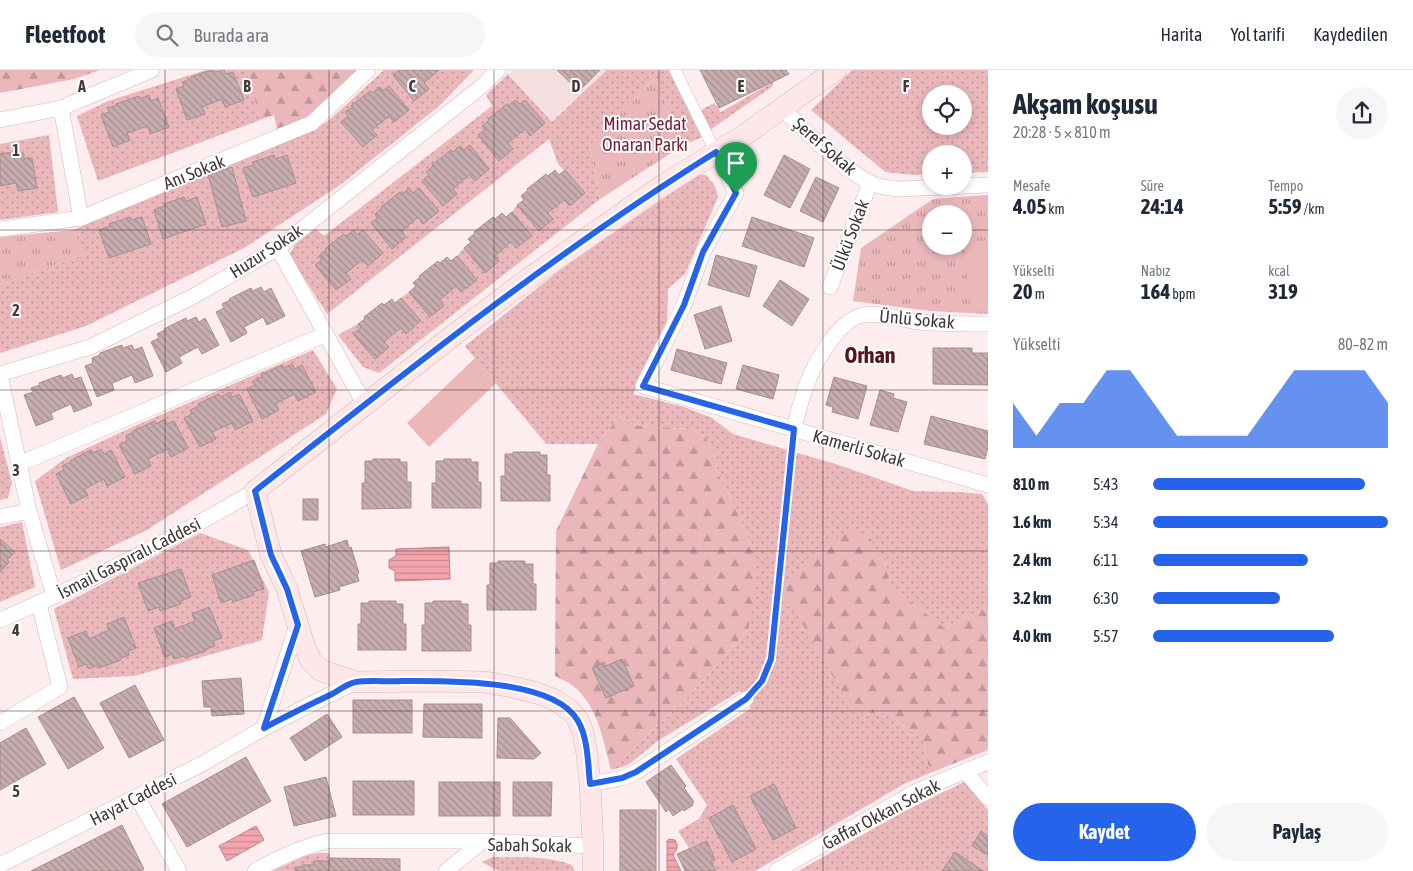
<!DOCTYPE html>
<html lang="tr">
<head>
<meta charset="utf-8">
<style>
	body { margin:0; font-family:"Asap Condensed",sans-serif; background:#f6f6f7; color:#1f2937; height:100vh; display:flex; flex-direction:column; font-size:19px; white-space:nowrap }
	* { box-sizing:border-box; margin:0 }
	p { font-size:16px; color:#747a83 }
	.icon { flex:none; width:28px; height:28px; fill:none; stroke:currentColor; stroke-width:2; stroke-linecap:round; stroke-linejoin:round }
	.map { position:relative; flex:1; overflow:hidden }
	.drawer { display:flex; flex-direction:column; background:#fff; width:425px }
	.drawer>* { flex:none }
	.tools { position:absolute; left:922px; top:15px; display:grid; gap:10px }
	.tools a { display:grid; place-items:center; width:50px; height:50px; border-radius:50%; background:#fff; box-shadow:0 2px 8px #0003; font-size:25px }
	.pin { position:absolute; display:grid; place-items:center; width:42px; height:42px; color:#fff; margin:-51px -21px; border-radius:50% 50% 50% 0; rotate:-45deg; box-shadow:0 0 5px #0007 }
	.pin .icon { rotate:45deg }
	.round { display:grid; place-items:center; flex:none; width:52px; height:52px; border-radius:26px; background:#f6f6f7 }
	.head { display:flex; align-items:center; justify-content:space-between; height:85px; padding:0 25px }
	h1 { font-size:28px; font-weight:700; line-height:38px }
	.figures { display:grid; grid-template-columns:repeat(3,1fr); gap:8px; height:85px; padding:5px 25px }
	.figures div { display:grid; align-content:center }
	.figures b { font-size:21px; font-weight:700 }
	.figures small { font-size:14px; font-weight:400 }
	.figures p { font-size:14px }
	.chart { height:140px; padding:10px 25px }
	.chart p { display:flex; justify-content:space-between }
	.chart svg { width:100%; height:90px; margin-top:5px; fill:#2563eb; opacity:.7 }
	.primary-button { display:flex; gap:10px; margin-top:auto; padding:10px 25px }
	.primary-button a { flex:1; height:58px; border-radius:30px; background:#2563eb; color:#fff; font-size:20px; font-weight:700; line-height:58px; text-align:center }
	.primary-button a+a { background:#f6f6f7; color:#1f2937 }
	ul { padding:0 25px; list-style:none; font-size:16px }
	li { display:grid; grid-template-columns:80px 60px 1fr; align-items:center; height:38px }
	li i { height:12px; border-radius:6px; background:#2563eb }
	header { display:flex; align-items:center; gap:30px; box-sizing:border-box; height:70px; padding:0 25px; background:#fff; border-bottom:1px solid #e0e1e3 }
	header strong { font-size:24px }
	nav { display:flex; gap:28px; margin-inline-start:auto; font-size:18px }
	.search { width:350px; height:45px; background:#f6f6f7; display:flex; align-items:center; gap:12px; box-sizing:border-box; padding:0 18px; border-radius:28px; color:#747a83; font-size:19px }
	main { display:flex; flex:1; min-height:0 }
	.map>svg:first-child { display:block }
	.built { fill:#f4dedf }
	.grass { fill:url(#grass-dots); fill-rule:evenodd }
	.forest { fill:url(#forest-firs) }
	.park { fill:url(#park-tufts); fill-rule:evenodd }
	.pitch { fill:#eab7bb }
	.water { fill:url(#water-rules); stroke:#bf8489 }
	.building { fill:url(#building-back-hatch); stroke:#a78e8f }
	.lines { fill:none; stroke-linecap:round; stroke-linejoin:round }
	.pedestrian-casing { stroke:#d3b9ba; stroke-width:12 }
	.minor-casing { stroke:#d3b9ba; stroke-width:16 }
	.secondary-casing { stroke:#d3b9ba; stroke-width:22 }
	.path { stroke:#a59898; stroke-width:3; stroke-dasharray:5 2.5; stroke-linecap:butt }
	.pedestrian { stroke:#fff; stroke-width:11 }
	.minor { stroke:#fff; stroke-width:15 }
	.secondary { stroke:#fee7e9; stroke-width:21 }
	.route-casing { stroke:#fff; stroke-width:10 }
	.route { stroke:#2563eb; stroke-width:6 }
	.grid { fill:none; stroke:#423838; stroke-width:1; stroke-opacity:0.55 }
	.labels { text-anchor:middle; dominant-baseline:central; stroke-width:4; stroke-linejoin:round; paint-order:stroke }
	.park-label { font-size:18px; fill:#771c2f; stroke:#fff }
	.street-label { font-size:18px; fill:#423838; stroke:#fff }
	.district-label { font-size:22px; font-weight:bold; fill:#571120; stroke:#fff }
	.grid-label { font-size:16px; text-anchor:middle; font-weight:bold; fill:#423838; stroke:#fff; stroke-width:4; stroke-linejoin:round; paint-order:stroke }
</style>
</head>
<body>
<header>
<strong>Fleetfoot</strong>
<div class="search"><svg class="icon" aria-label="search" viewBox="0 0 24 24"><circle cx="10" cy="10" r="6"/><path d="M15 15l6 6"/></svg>Burada ara</div>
<nav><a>Harita</a><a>Yol tarifi</a><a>Kaydedilen</a></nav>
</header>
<main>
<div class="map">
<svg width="988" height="801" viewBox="0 0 988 801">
	<defs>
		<pattern id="grass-dots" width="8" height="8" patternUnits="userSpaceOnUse" patternTransform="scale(1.25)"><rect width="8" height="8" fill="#eab7bb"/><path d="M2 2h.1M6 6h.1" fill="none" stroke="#bf9699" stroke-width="1.8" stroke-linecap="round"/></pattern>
		<pattern id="forest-firs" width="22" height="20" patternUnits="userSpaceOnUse" patternTransform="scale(1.25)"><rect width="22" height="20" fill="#eab7bb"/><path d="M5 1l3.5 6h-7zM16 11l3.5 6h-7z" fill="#bf9699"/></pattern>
		<pattern id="park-tufts" width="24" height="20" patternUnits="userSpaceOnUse" patternTransform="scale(1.25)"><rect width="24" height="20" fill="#eab7bb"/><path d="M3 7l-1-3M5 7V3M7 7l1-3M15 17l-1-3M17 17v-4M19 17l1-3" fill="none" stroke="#bf9699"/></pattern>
		<pattern id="water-rules" width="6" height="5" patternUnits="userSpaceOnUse" patternTransform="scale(1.25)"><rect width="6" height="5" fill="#f4a5ac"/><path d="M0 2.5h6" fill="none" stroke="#c7878d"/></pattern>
		<pattern id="building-back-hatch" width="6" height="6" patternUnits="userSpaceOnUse" patternTransform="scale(1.25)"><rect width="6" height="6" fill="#c7adaf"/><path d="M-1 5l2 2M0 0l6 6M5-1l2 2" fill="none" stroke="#a38e8f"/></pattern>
	</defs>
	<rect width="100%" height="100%" fill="#feedee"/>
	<!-- built -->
	<polygon class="built" points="514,0 607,0 552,52 510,4"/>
	<!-- grass -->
	<g class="grass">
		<polygon points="206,0 247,0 260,50 98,111 77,46 108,31"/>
		<polygon points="384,0 474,0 438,37 340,115 244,178 86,256 0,283 0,215 84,184 73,160 281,74 327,52"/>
		<path d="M607,0H674L703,67L685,74L654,9L590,76L600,129L379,303L363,297L338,265L358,254L361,258L354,264L375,289L389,277L384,272L401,258L406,264L421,252L401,228L409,222L431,247L444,236L440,230L456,216L462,222L476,210L457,186L464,178L485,203L499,191L495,186L511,172L517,178L531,166L512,142L517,135L539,161C552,136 559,131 585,123L558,94L549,69L327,244L289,185L299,168L316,159L324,166L492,36L486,25L508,4L552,52Z"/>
		<path d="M852,0H988V102L964,103V84H931V104L913,105L885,102L811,40ZM931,24H964V56H931Z"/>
		<polygon points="773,12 773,16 710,60 701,40 714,33 721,42"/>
		<polygon points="49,65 58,142 0,150 0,74"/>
		<polygon points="699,104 706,105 715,116 718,127 685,204 668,219 667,252 633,324 684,337 712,348 733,364 839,395 913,421 959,422 982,424 988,434 988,537 944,558 891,516 885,492 865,644 886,642 923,670 930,703 904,714 755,801 716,801 711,791 715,789 707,771 689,778 678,761 699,749 707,735 676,689 751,638 740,621 659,670 628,695 611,700 685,630 748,560 752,479 734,435 719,406 714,385 705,366 689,359 639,356 619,346 598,374 546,374 465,276 560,200"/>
		<polygon points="313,280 337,319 326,344 147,460 61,500 35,411 66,388 139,354"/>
		<polygon points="0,367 12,413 8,428 0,430"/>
		<polygon points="22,452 35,517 0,532 0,457"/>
		<polygon points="200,463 248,480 269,522 262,570 134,606 73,609 54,539"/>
		<polygon points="964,712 988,740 988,801 798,801 905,741"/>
		<polygon points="317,783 330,783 330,791 314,791 314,795 302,795 302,797 295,797 295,801 272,801 305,786"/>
		<path d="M492,787C519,788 546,785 572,795L575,801H498L482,792Z"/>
	</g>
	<!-- forest -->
	<g class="forest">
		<polygon points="0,0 100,0 74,9 0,23"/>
		<polygon points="247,0 360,0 315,44 277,59 274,45 260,50"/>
		<path d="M619,346L639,356L689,359L705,366L714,385L719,406L734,435L752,479L756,519L748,560L685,630L611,700C603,670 598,635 572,615C567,611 560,609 555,606L556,461L598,374Z"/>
		<polygon points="850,461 867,464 885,492 891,516 944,558 988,537 988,680 930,703 923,670 886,642 865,644 847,630 785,524 793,506 823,475"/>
	</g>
	<!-- park -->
	<g class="park">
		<polygon points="654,9 685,74 600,129 590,76"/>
		<path d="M988,125V244L930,241L853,231L861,178L933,129ZM931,144H964V176H931Z"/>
		<polygon points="73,160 84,184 0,215 0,167"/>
	</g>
	<!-- pitch -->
	<g class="pitch">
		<polygon points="988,170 988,237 970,238 965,172"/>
		<polygon points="475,288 496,313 429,377 407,353"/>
	</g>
	<!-- water -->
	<g class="water">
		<polygon points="449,477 450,509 395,511 395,501 389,498 389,490 396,486 396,479"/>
		<polygon points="256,756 264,770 227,791 219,776"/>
		<path d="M669,769L675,770C679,776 677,780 673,785L681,801H667V771Z"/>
	</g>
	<!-- building -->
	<g class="building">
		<polygon points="212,0 215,2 224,0 226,4 233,2 244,30 225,37 222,29 202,37 205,44 187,50 176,19 184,16 183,12 192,8 191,7"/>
		<polygon points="399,0 439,0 424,13 429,19 414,31 393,5"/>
		<polygon points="557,0 600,0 579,21"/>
		<polygon points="700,0 786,0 789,4 719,38"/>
		<polygon points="389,16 409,40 394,52 389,46 372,60 377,65 363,77 341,52 348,46 345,42 353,37 351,36 370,21 372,23 380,17 383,21"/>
		<polygon points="149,25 151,31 158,28 169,57 150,64 148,56 127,63 130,70 113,77 101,45 109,42 108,38 117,35 116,34 139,26 140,29"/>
		<polygon points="516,30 520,34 525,30 545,53 530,66 525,59 508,73 513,79 499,91 478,65 485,60 482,56 489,50 488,49 507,34 508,36"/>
		<polygon points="470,75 489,99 475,111 469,105 453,119 457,124 443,136 422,111 429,105 426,102 433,96 432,95 451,80 453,82 460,76 464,80"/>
		<polygon points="13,82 14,85 24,84 24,89 32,88 37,118 18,121 16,113 0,116 0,84"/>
		<polygon points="274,85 275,89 287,85 296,113 253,127 243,98 254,95 253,92"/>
		<polygon points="784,85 810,99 790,138 764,125"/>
		<polygon points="232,97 246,151 222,157 208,104"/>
		<polygon points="555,100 559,105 565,100 585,123 570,136 564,130 548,143 553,149 539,161 517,135 524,130 521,126 528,120 527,119 546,104 548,106"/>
		<polygon points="816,107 839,118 823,152 800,141"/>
		<polygon points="409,118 413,123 419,118 439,141 423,154 418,147 402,161 406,167 392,179 371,153 378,148 375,144 382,138 381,137 400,122 402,125"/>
		<polygon points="184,127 186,131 197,127 206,154 163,169 154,140 164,136 164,134"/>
		<polygon points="512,142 532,166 516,178 511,172 495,186 499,191 485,203 464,178 471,172 468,169 475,163 474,162 493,147 495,149 502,143 506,147"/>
		<polygon points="130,147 131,150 142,147 151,174 109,188 99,160 110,156 109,154"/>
		<polygon points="752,147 814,168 804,197 742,176"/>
		<polygon points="354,160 357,165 363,160 383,183 368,196 362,190 346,203 351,209 336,220 315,195 322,190 319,186 326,180 325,179 344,164 346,166"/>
		<polygon points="716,185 757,196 749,227 708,215"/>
		<polygon points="457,186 477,210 461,222 456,216 440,230 444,236 430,247 409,222 416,216 413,213 420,207 419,206 438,191 440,193 447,187 451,191"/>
		<polygon points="780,210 809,229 792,256 763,236"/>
		<polygon points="261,217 264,222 271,218 285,246 267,255 263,247 244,257 247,263 231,272 216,242 224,238 222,234 230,230 229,229 251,218 253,221"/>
		<polygon points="401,228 421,251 406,264 401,258 384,272 389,277 375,289 353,264 361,258 358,254 365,249 364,247 382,233 384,235 392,229 395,233"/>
		<polygon points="721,236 732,271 705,279 694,245"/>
		<polygon points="196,247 199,252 205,248 219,275 202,284 198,277 179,287 182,293 166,302 151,272 159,268 157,264 165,260 164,259 186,248 187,251"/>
		<polygon points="122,275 123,278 132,275 134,280 142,277 153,306 135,313 132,305 112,313 114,320 97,327 85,296 93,293 92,288 100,285 100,283"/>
		<polygon points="933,278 972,278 972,283 988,283 988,315 933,314"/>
		<polygon points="677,279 727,293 721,314 671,300"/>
		<polygon points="292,294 295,299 302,295 316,322 298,331 294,324 275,334 279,340 262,349 247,319 255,315 253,311 262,307 261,305 282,295 284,298"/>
		<polygon points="743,295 779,305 773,329 736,319"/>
		<polygon points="72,304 74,309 81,307 92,335 74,342 71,334 51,343 53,349 36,356 24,325 33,322 31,318 40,315 39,313 61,305 63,308"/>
		<polygon points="834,307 867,316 858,349 832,342 833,337 826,335"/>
		<polygon points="880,320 894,324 893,328 907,332 898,362 870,355"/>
		<polygon points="230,322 232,327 239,324 253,351 235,360 232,353 212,362 216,369 200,377 184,348 192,344 190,340 199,336 198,334 219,324 221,327"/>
		<polygon points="931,346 988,361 988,377 985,389 924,374"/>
		<polygon points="165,349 167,354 174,351 188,378 171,387 167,379 148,389 151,396 135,404 119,375 127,371 126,366 134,362 133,361 155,351 156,354"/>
		<polygon points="101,379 104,384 111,380 125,407 107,416 104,409 84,419 88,425 71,434 56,404 64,400 62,396 71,392 70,391 91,380 93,383"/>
		<polygon points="513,382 540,382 540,385 547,385 547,405 550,405 550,431 501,431 501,406 505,406 505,384 513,384"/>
		<polygon points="373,389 400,389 400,392 407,392 407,412 411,412 411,438 362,439 362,413 365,413 365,391 373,391"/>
		<polygon points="444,389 471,389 471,392 478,392 478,412 481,412 481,438 432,438 432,413 436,413 436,391 444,391"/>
		<rect x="303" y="429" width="15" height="21"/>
		<polygon points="0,469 15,482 7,490 9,492 0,502"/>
		<polygon points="347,470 349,478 351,477 359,503 357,504 359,511 339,517 340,520 315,527 301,481 325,474 326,477"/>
		<polygon points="254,490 264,519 253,522 254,525 233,532 232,529 221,533 212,505"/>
		<polygon points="498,491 525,491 525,494 533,494 533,514 536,514 536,540 487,540 487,515 490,515 490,493 498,493"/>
		<polygon points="181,499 191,527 180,531 181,534 160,541 159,537 148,541 138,513"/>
		<polygon points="369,531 396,531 396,534 403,534 403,554 406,554 406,580 358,580 358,554 361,554 361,533 369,533"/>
		<polygon points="433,531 461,531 461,534 468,534 468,555 471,555 471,581 422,581 422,555 425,555 425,533 433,533"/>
		<polygon points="209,537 222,568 213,571 215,576 206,579 207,580 185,588 184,586 174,589 172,584 165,587 154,558 172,551 175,559 195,551 192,544"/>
		<polygon points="124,547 136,578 128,581 129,585 121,588 121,590 99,598 98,595 89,599 86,594 79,597 68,568 86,561 89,569 109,560 107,554"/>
		<polygon points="622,589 634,616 606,628 592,598 604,592 606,596"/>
		<polygon points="241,608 244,644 212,646 211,637 204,637 202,611"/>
		<polygon points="135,615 164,670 129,688 100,633"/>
		<polygon points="74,627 104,678 68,699 38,647"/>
		<rect x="353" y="630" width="59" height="33"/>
		<polygon points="424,634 482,634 482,668 423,667"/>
		<polygon points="327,644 342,667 305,691 290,668"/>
		<polygon points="498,648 510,648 541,683 534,689 497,688"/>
		<polygon points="26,658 46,694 0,720 0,673"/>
		<polygon points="246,687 271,731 187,777 162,734"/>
		<polygon points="671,695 686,716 684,718 694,732 692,733 693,735 684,741 683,739 673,746 669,739 666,742 646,712"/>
		<polygon points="326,707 336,746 294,756 284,717"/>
		<rect x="353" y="711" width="61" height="34"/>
		<rect x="439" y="712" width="61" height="34"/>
		<polygon points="513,712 552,712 551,746 513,746"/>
		<polygon points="774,714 796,758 773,770 750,726"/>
		<polygon points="733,735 756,779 732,792 709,748"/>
		<rect x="620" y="740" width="36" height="61"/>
		<polygon points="122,755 144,799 141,801 31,801"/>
		<polygon points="981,761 988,766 988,785 972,776"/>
		<polygon points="707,771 715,790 711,791 716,801 685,801 677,784"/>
		<polygon points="955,782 983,801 942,801"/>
		<polygon points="330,788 400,789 400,801 295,801 295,797 302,797 302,795 314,795 314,791 330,791"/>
	</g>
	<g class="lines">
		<defs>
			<polyline id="pedestrian" points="675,0 716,83"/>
			<g id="minor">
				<polyline points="61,38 81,148"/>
				<path d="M782,38C807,62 838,96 869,112C878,117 889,118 899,119L988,115"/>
				<polyline points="0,50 61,38 152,0"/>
				<polyline points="716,83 736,123 703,182 684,235 643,316 988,415"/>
				<polyline points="0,159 81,148 312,53 368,0"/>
				<polyline points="278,178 365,335"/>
				<polyline points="830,217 870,113"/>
				<polyline points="0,304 90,277 192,227 278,178 482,16 498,0"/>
				<polyline points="0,305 29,441 54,526"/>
				<path d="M794,359C797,346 800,334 804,322C811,299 837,250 863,245C881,242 901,250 919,252C942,254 965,254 988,254"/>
				<polyline points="19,394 326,264"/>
				<polyline points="0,447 29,441"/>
				<path d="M0,550C87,513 173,469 255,421"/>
				<polyline points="0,653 60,617 39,534"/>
				<polyline points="264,658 297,555"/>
				<polyline points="965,701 988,728"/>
				<polyline points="590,714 622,708 636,702 746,629"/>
				<polyline points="137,727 179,801"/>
				<polyline points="0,795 202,694 264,658 355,612"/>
				<path d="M255,801C278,788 301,777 327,771H483"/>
				<polyline points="446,801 483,771 593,776"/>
				<polyline points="776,801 917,721 988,692"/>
			</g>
			<polyline id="secondary" points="593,801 593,776 590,714 587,684 583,662 578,650 571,641 555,630 537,623 513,617 485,612 430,611 355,612 320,600 311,591 304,575 287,519 271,485 255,421 455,264 528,209 663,115 746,64 836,0"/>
		</defs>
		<!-- pedestrian casing -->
		<use href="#pedestrian" class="pedestrian-casing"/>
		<!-- minor casing -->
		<use href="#minor" class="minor-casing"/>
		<!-- secondary casing -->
		<use href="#secondary" class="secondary-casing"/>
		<!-- path -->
		<polyline class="path" points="756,617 762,611 771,589 793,374"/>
		<!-- pedestrian -->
		<use href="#pedestrian" class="pedestrian"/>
		<!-- minor -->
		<use href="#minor" class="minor"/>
		<!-- secondary -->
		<use href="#secondary" class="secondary"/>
	</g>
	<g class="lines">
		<defs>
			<path id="route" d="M716,82L736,123L703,182L684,235L643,316L794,359L771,589L762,611L746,629L636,702L622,708L590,714C588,694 588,668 578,651C554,608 445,611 402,611C387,612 370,610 356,612C348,613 339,620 332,624C309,635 286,646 264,658L298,555L287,519L271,485L255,421C405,303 554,183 716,82Z"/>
		</defs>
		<!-- route casing -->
		<use href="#route" class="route-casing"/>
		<!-- route -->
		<use href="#route" class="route"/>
	</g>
	<!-- grid -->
	<path class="grid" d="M165,0V801M329,0V801M494,0V801M659,0V801M823,0V801M0,160H931M964,160H988M0,320H988M0,481H988M0,641H988"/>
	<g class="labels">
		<!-- park labels -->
		<g class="park-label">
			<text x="645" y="53">Mimar Sedat<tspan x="645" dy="21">Onaran Parkı</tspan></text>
		</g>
		<!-- street labels -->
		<g class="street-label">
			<text transform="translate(825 76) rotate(41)">Şeref Sokak</text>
			<text transform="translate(194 102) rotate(-22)">Anı Sokak</text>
			<text transform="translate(850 165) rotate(-69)">Ülkü Sokak</text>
			<text transform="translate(266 181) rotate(-33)">Huzur Sokak</text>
			<text transform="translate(917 249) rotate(5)">Ünlü Sokak</text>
			<text transform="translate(859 378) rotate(16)">Kamerli Sokak</text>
			<text transform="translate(129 488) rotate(-27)">İsmail Gaspıralı Caddesi</text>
			<text transform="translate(133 729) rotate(-27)">Hayat Caddesi</text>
			<text transform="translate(881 744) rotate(-28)">Gaffar Okkan Sokak</text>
			<text transform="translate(530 775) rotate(1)">Sabah Sokak</text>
		</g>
		<!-- district labels -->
		<g class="district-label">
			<text x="870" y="285">Orhan</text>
		</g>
	</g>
	<g class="grid-label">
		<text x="82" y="22">A</text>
		<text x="247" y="22">B</text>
		<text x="412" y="22">C</text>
		<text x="576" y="22">D</text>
		<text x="741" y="22">E</text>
		<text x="906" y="22">F</text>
		<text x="16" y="86">1</text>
		<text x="16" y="246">2</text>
		<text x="16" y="406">3</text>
		<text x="16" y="566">4</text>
		<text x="16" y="727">5</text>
	</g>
</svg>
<div class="tools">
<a><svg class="icon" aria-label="locate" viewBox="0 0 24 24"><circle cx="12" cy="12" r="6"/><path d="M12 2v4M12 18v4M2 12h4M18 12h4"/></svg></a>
<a>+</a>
<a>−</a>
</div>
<div class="pin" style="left:736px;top:123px;background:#1e9e55"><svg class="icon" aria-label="arrive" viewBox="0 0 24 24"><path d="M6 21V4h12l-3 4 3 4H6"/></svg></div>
</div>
<section class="drawer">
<div class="head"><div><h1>Akşam koşusu</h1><p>20:28 · 5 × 810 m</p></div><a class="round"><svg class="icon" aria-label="share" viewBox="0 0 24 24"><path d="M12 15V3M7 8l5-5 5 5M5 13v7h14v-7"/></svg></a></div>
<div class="figures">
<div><p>Mesafe</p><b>4.05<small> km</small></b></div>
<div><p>Süre</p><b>24:14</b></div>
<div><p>Tempo</p><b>5:59<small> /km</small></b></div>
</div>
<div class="figures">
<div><p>Yükselti</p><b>20<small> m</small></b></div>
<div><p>Nabız</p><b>164<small> bpm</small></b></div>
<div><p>kcal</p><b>319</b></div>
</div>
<div class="chart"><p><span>Yükselti</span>80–82 m</p>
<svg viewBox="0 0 160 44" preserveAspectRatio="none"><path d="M0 44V22L10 38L20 22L30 22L40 6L50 6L60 22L70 38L80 38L90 38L100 38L110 22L120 6L130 6L140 6L150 6L160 22V44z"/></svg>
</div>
<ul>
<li><b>810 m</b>5:43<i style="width:90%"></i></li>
<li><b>1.6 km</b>5:34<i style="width:100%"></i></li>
<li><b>2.4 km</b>6:11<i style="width:66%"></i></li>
<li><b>3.2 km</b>6:30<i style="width:54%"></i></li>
<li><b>4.0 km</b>5:57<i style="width:77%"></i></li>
</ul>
<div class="primary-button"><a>Kaydet</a><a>Paylaş</a></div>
</section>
</main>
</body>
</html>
